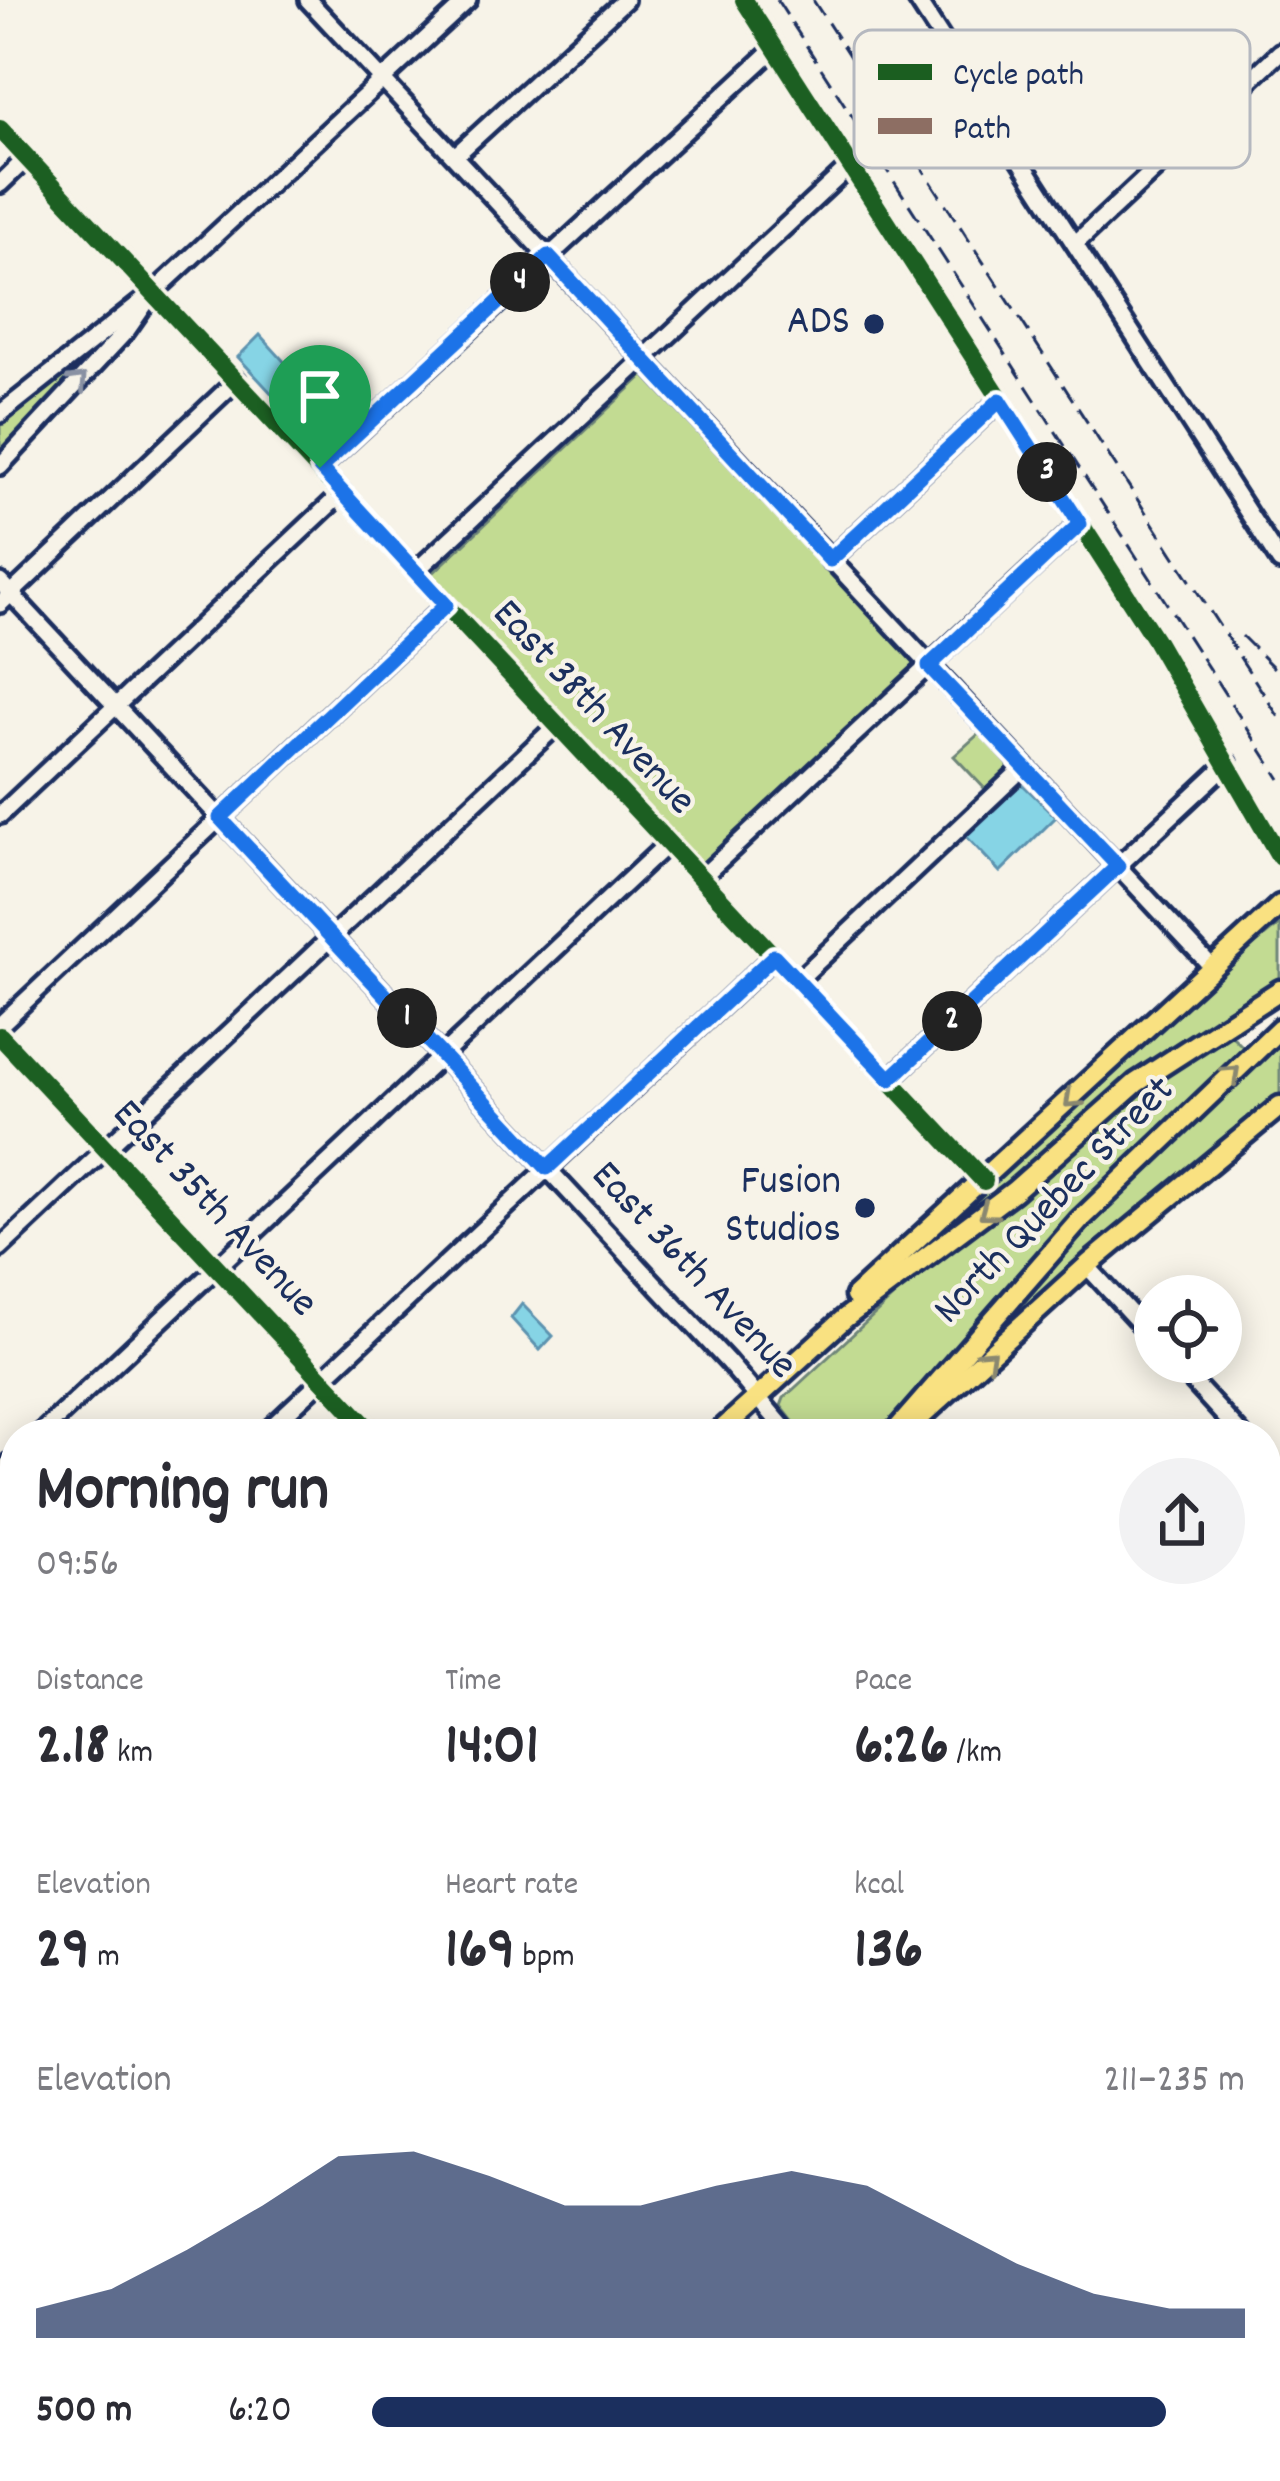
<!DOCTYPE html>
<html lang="en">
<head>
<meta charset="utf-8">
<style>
	body { margin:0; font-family:Dekko,sans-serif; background:#f2f2f3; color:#2b2b33; height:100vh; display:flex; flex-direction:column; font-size:45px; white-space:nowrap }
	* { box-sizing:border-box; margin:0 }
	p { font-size:39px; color:#7c7c81 }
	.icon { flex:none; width:66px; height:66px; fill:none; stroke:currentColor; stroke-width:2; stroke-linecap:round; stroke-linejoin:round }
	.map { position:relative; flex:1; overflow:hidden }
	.drawer { position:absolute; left:0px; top:1419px; width:1281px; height:1062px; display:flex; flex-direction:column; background:#fff; border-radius:48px 48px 0 0; box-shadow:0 6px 30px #0003 }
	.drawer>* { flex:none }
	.fabs { position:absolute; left:1134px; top:1275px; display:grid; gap:24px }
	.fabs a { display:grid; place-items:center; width:108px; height:108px; border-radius:50%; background:#fff; box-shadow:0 6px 30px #0003; font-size:60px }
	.pin { position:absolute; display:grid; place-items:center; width:102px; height:102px; color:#fff; margin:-123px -51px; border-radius:50% 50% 50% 0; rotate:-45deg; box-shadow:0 0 12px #0007 }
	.pin .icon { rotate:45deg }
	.km { position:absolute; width:60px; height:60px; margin:-30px; border-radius:50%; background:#222; color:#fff; font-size:33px; line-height:60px; text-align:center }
	.round { display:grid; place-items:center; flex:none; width:126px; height:126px; border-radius:63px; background:#f2f2f3 }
	.headline { display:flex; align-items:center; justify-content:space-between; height:204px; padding:0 36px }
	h1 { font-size:66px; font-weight:700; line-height:90px }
	.metrics { display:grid; grid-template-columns:repeat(3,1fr); gap:18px; height:204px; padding:12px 36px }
	.metrics div { display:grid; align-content:center }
	.metrics b { font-size:60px; font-weight:700 }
	.metrics small { font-size:33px; font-weight:400 }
	.metrics p { font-size:33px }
	.chart { height:336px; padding:24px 36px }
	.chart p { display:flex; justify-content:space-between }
	.chart svg { width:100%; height:216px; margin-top:12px; fill:#1b2f5e; opacity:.7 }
	ul { padding:0 36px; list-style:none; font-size:39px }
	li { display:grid; grid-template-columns:192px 144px 1fr; align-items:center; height:90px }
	li i { height:30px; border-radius:15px; background:#1b2f5e }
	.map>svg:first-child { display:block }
	.green { fill:#c2db92; stroke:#6e8578; stroke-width:3 }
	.water { fill:#86d4e5; stroke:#5b92af; stroke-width:3 }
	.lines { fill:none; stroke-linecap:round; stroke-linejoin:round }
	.minor-casing { stroke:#1b2f5e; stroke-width:24 }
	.major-casing { stroke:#1b2f5e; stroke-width:27 }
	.minor { stroke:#f7f3e8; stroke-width:15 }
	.major { stroke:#f9e181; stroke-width:18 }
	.rail { stroke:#1b2f5e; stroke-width:3; stroke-dasharray:18 9; stroke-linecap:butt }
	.quiet { stroke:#8d6e63; stroke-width:15; stroke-dasharray:30 15; stroke-linecap:butt }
	.cycleway-casing { stroke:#f7f3e8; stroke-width:26 }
	.cycleway { stroke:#1b5e20; stroke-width:18 }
	.oneway { stroke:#8991a3 }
	.oneway2 { stroke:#8a8870 }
	.route-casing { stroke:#fff; stroke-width:24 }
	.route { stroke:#1a73e8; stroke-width:15 }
	.poi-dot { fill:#1b2f5e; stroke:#f7f3e8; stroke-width:4.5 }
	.labels { text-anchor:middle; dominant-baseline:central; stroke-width:9; stroke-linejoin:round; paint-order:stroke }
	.poi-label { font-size:42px; fill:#1b2f5e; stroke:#f7f3e8; text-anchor:end }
	.street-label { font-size:42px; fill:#1b2f5e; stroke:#f7f3e8 }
	.key { fill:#f7f3e8; stroke:#b5b8bf; stroke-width:3 }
	.key-label { font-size:33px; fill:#1b2f5e }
</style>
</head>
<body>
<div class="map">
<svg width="1280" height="2481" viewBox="0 0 1280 2481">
	<rect width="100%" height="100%" fill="#f7f3e8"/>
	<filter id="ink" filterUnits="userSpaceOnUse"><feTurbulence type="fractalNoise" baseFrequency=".00833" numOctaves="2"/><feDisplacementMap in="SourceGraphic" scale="24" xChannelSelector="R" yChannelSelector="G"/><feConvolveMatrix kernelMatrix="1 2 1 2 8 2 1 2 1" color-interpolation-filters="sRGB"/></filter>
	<g filter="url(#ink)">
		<!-- green -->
		<g class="green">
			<polygon points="139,306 0,455 0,422"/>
			<polygon points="644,375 917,665 703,867 430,576"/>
			<polygon points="981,732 1009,766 987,791 954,756"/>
			<polygon points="1280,924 1280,981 1148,1063 988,1203 913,1256 1214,977"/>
			<polygon points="1230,1034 1246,1050 1106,1183 882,1434 803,1434 781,1406 784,1398 914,1278 1008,1209 1133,1099"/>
			<polygon points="1280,1043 1280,1094 954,1378 1138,1173"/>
			<polygon points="782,2466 930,2466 914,2481 796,2481"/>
		</g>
		<!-- water -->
		<g class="water">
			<polygon points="260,335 300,379 284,399 275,397 238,357"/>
			<polygon points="1022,784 1056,817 1000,872 965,835"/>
			<polygon points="522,1304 553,1336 540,1350 511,1318"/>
		</g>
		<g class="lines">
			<defs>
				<g id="minor">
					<polyline points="308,0 1213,968"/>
					<polyline points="744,0 1154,638 1280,857"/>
					<polyline points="917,0 1280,562"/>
					<polyline points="0,129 984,1181"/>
					<polyline points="455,156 625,0"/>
					<polyline points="0,184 27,158"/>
					<polyline points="1075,244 1280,52"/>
					<polyline points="0,414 154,292 468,0"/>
					<polyline points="0,466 127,330 152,294"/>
					<polyline points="320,468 775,48"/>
					<polyline points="830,560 1000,400"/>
					<polyline points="415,572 849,167"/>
					<polyline points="0,582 728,1362 789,1434"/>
					<polyline points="0,604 237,380"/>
					<polyline points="0,815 342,493"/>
					<polyline points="701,878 1080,524"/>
					<polyline points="797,981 1024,767"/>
					<polyline points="0,1025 446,605"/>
					<polyline points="0,1036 373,1434"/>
					<polyline points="890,1079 1228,763"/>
					<polyline points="0,1248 557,725"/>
					<polyline points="1087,1266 1155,1340"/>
					<polyline points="1175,1362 1241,1434"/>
					<polyline points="40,1434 668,843"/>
					<polyline points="264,1434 774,956"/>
					<polyline points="1266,1461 1280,1476"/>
					<polyline points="0,1472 15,1458"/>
					<polyline points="0,1490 15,1506"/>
					<polyline points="1266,1605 1280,1592"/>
					<polyline points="0,1682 15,1668"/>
					<polyline points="1266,1951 1280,1966"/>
					<polyline points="1266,1979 1280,1994"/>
					<polyline points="729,2466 743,2481"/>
					<polyline points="1205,2466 1218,2481"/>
					<polyline points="1247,2466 1261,2481"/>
					<polyline points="439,2481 488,2466"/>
					<polyline points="490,2481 505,2466"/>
					<polyline points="970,2481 986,2466"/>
				</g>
				<g id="major">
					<polyline points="855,1296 1280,905"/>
					<polyline points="914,1423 1090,1263 1280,1106"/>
					<polyline points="717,1434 845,1318 1014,1191 1136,1083 1280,990"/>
					<polyline points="893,1434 1080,1220 1280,1028"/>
					<polyline points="0,1956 15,1972"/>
					<polyline points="0,2092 15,2131"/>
					<polyline points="0,2234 15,2221"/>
					<polyline points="0,2252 15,2246"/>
					<polyline points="173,2466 177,2481"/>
					<polyline points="221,2481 223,2466"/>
				</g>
			</defs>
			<!-- minor casing -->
			<use href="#minor" class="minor-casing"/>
			<!-- major casing -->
			<use href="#major" class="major-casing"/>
			<!-- minor -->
			<use href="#minor" class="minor"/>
			<!-- major -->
			<use href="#major" class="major"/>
			<!-- rail -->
			<g class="rail">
				<polyline points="777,0 1280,779"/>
				<polyline points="813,0 1280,719"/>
				<polyline points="1242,636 1280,674"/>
			</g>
			<!-- quiet -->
			<g class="quiet">
				<polyline points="425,2478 439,2466"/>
				<polyline points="505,2481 510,2477"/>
			</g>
			<defs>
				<g id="cycleway">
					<polyline points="744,0 1154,638 1280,857"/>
					<polyline points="0,129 984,1181"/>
					<polyline points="0,1036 373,1434"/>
				</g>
			</defs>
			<!-- cycleway casing -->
			<use href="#cycleway" class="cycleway-casing"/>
			<!-- cycleway -->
			<use href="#cycleway" class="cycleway"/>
		</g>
		<!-- one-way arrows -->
		<defs><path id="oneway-chevron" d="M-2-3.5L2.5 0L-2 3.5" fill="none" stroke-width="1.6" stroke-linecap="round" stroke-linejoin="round" transform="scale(3)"/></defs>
		<use class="oneway" href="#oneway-chevron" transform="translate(79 381) rotate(-47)"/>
		<g class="oneway2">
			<use href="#oneway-chevron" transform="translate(1232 1073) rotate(-43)"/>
			<use href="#oneway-chevron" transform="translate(1072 1100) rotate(137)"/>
			<use href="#oneway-chevron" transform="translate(987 1212) rotate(143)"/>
			<use href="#oneway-chevron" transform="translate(988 1357) rotate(-43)"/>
		</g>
	</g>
	<g class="lines" filter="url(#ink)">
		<defs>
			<polygon id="route" points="548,256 830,560 1000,400 1080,524 929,666 1118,866 890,1079 774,956 547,1168 220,818 446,605 320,468"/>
		</defs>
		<!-- route casing -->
		<use href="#route" class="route-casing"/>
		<!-- route -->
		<use href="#route" class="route"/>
	</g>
	<!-- markers -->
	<g class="poi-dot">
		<circle cx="874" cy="324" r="12"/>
		<circle cx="865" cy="1208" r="12"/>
	</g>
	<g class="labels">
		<!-- poi labels -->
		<g class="poi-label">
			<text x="850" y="324">ADS</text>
			<text x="841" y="1184">Fusion<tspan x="841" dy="48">Studios</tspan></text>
		</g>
		<!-- street labels -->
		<g class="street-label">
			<text transform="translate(592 709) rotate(47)">East 38th Avenue</text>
			<text transform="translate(1056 1202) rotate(-46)">North Quebec Street</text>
			<text transform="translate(213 1210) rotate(47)">East 35th Avenue</text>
			<text transform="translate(692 1272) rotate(47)">East 36th Avenue</text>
		</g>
	</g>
	<!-- legend -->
	<rect x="854" y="30" width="396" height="138" rx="18" class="key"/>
	<rect x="878" y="64" width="54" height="16" fill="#1b5e20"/>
	<rect x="878" y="118" width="54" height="16" fill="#8d6e63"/>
	<g class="key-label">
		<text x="953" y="84">Cycle path</text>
		<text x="953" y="138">Path</text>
	</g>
</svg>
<div class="fabs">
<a><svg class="icon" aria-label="locate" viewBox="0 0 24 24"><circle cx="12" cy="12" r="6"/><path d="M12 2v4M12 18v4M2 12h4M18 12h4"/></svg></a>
</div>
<div class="pin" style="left:320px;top:468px;background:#1e9e55"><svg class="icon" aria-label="arrive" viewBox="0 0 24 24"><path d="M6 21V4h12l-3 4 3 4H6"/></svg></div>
<b class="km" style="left:407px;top:1018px">1</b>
<b class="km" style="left:952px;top:1021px">2</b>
<b class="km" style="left:1047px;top:472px">3</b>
<b class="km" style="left:520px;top:282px">4</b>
<section class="drawer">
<div class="headline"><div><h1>Morning run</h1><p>09:56</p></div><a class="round"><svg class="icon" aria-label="share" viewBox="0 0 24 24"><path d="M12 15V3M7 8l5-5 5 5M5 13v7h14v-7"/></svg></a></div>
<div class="metrics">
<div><p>Distance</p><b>2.18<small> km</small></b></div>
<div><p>Time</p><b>14:01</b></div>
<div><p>Pace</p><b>6:26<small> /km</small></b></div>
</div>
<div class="metrics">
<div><p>Elevation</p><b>29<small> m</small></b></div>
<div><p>Heart rate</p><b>169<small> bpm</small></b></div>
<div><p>kcal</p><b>136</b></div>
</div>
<div class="chart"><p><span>Elevation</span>211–235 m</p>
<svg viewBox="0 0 160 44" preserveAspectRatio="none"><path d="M0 44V38L10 34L20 26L30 17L40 7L50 6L60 11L70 17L80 17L90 13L100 10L110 13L120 21L130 29L140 35L150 38L160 38V44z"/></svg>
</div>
<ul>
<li><b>500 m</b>6:20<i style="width:91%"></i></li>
</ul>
</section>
</div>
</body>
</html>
